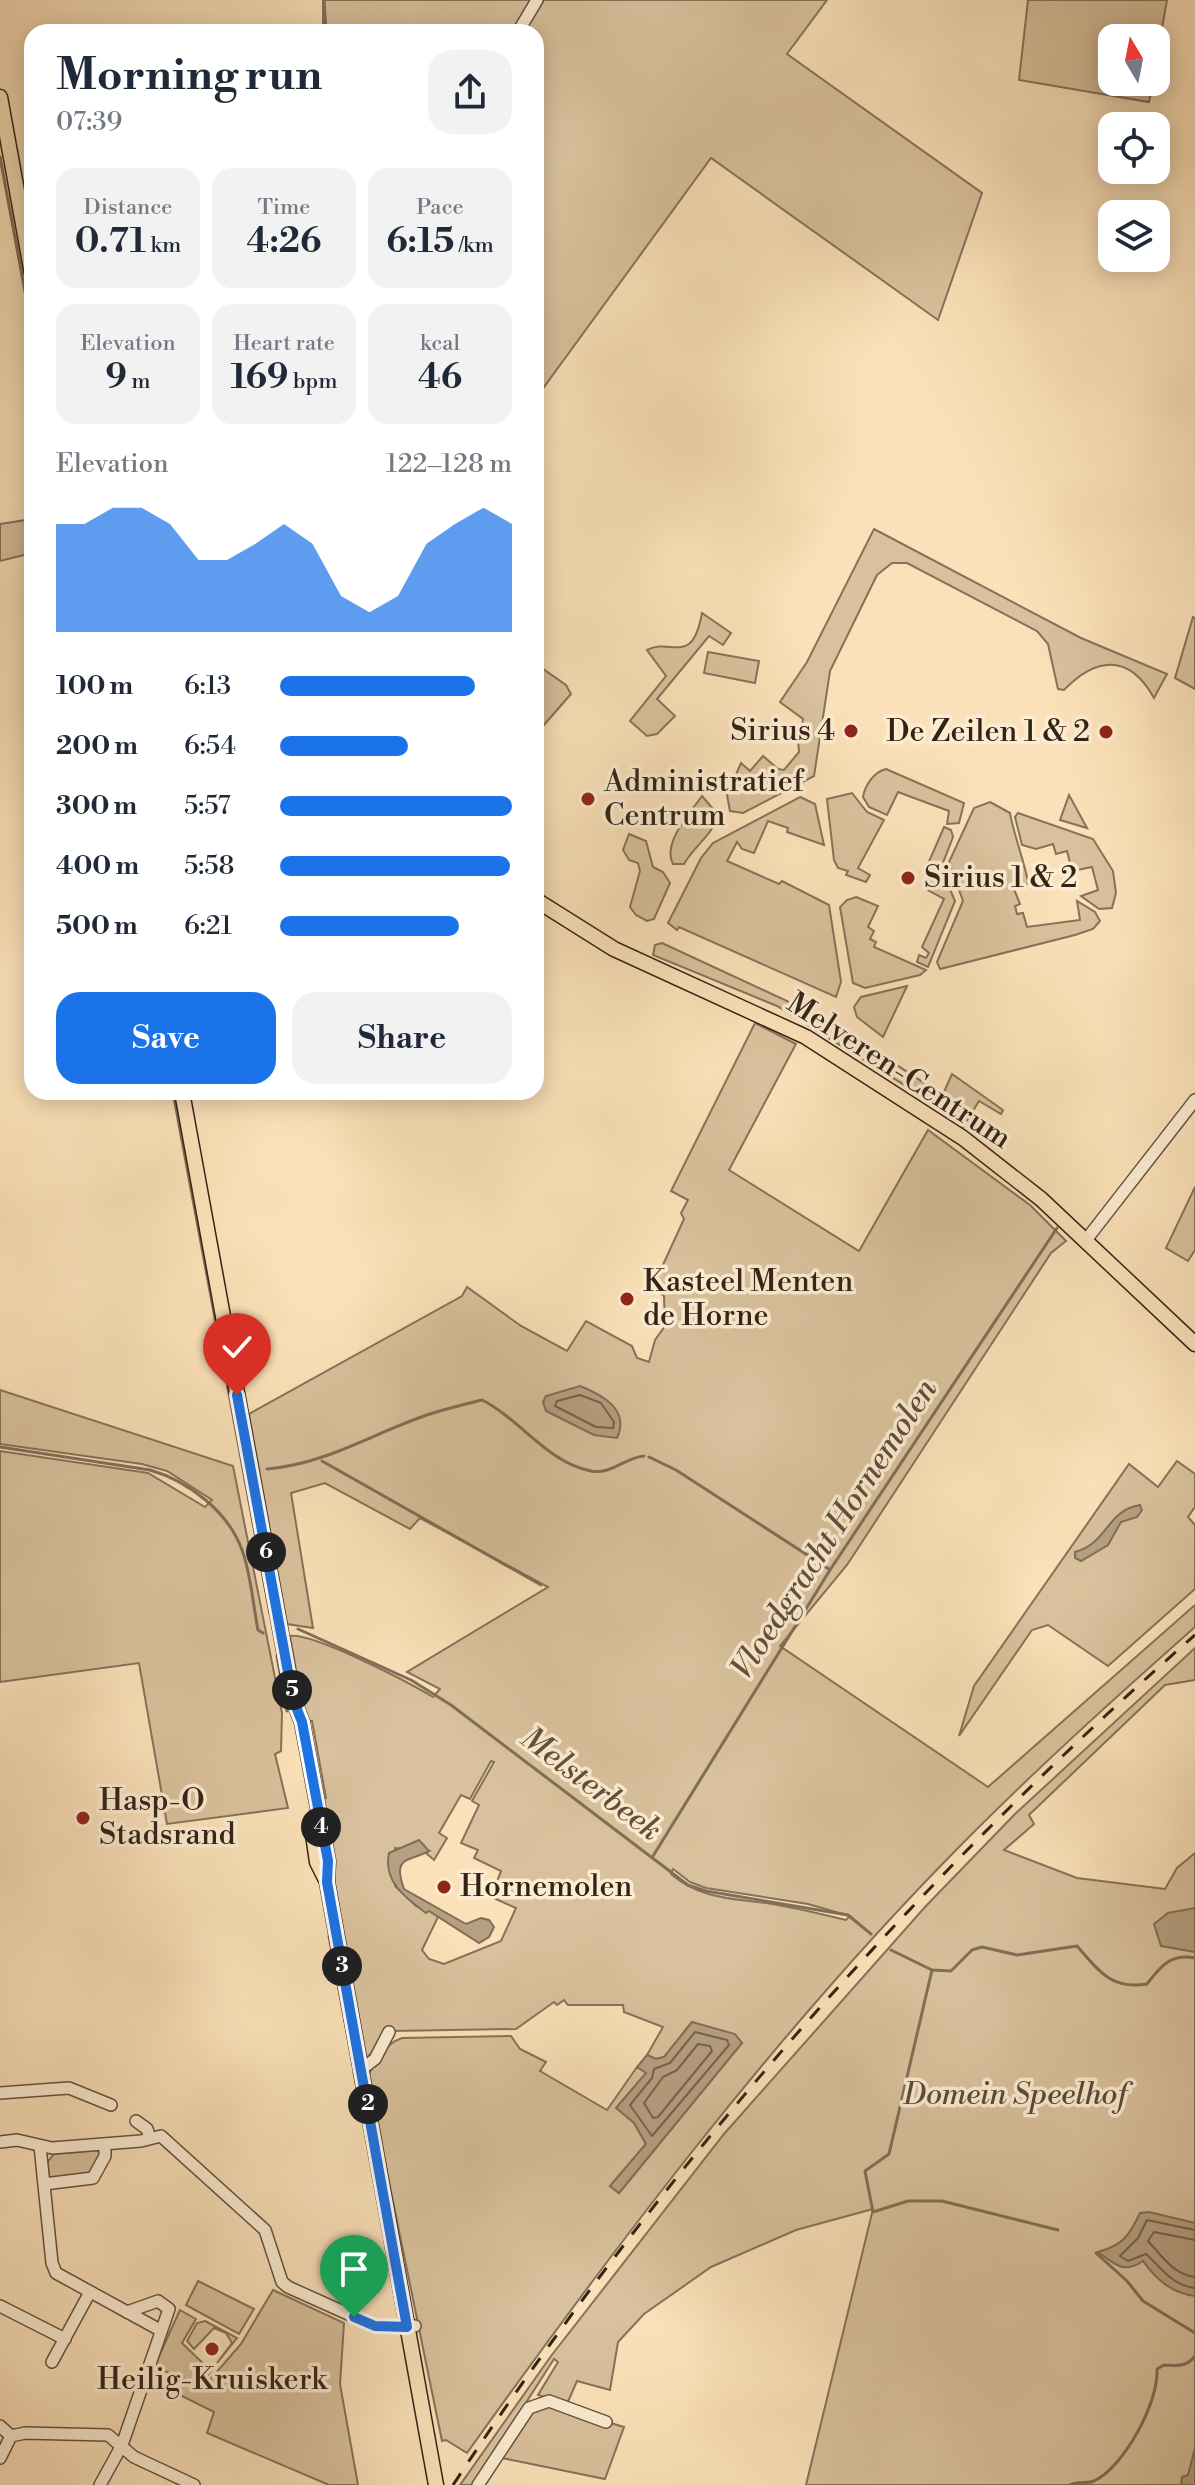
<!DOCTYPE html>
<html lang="en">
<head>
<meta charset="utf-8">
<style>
	body { margin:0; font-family:"Libre Bodoni",serif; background:#f2f2f3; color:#1f2937; height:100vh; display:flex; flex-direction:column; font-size:30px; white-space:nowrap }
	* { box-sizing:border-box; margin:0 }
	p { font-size:26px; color:#747a83 }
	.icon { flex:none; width:44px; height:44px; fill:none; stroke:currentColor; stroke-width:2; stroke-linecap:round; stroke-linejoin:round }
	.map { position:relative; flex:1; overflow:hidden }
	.panel { position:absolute; left:24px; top:24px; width:520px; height:1076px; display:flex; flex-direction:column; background:#fff; border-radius:24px; box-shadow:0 4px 20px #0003 }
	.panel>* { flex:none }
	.needle { width:52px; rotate:350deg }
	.fabs { position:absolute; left:1098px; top:24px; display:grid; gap:16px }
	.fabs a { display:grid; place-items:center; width:72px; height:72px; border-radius:16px; background:#fff; box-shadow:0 4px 20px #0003; font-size:40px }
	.pin { position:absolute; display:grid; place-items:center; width:68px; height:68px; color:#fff; margin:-82px -34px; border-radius:50% 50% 50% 0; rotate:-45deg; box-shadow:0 0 8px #0007 }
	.pin .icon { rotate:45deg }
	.km { position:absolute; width:40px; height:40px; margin:-20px; border-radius:50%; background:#222; color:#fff; font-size:22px; line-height:40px; text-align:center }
	.round { display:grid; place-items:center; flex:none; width:84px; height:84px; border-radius:24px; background:#f2f2f3 }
	.summary { display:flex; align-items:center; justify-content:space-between; height:136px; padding:0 32px }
	h1 { font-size:44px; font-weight:700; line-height:60px }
	.stats { display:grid; grid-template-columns:repeat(3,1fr); gap:12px; height:136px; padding:8px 32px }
	.stats div { display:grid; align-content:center; border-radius:20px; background:#f2f2f3; text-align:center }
	.stats b { font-size:34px; font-weight:700 }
	.stats small { font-size:22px; font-weight:400 }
	.stats p { font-size:22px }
	.chart { height:224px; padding:16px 32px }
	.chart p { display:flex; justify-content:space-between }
	.chart svg { width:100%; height:144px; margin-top:8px; fill:#1a73e8; opacity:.7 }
	.action { display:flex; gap:16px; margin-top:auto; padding:16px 32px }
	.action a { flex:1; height:92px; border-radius:24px; background:#1a73e8; color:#fff; font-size:32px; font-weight:700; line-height:92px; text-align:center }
	.action a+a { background:#f2f2f3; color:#1f2937 }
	ul { padding:0 32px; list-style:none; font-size:26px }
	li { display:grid; grid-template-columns:128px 96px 1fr; align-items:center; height:60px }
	li i { height:20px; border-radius:10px; background:#1a73e8 }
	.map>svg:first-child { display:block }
	.green { fill:#d9c19d; stroke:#86725a; stroke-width:2; fill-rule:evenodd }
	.water { fill:#b7a082; stroke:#826e57; stroke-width:2 }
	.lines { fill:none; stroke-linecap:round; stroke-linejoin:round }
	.shore { stroke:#75624c; stroke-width:2 }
	.stream { stroke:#826e57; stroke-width:3 }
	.minor-casing { stroke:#65523f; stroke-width:14 }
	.major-casing { stroke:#332316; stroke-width:17 }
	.minor { stroke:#fcecd2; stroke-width:11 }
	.major { stroke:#fbe1b9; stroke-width:14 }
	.rail { stroke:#332316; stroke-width:3; stroke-dasharray:14 14; stroke-linecap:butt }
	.route-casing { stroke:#fff; stroke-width:16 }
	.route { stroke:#1a73e8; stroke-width:10 }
	.poi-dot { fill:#8f2418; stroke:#fcecd2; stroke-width:3 }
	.labels { text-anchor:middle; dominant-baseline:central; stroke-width:7; stroke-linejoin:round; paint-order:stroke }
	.poi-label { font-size:30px; fill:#332316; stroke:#fcecd2; text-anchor:start }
	.street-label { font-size:30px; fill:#332316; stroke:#fcecd2 }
	.park-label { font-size:30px; font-style:italic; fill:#5c4a38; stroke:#fcecd2 }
	.water-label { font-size:32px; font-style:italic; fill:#614f3c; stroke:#fcecd2 }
</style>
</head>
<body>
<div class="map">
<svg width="1195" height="2485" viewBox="0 0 1195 2485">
	<rect width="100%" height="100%" fill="#fbe1b9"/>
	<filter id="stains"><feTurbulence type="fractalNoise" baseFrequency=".0025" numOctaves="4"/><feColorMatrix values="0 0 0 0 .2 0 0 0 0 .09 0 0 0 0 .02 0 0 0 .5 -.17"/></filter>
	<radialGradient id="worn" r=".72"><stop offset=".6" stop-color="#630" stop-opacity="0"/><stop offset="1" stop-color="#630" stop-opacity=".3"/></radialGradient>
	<!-- green -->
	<g class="green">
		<polygon points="323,0 533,0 513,32 323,32"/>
		<polygon points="544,0 827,0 787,54 982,193 938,320 711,158 536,398 536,32 524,32"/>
		<polygon points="1028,0 1167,0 1156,62 1156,38 1112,38 1112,82 1153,82 1149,102 1019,80"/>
		<polygon points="32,519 32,553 0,561 0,524"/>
		<path d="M874,529L1081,638L1167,674L1154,698C1129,653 1096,657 1064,690L1058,689L1048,644L1037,631L907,563H892L877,575L830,671L814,776L743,813L730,811L727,795L741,763L750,771L763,756L778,769L784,770L799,752L797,728L802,727L803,719L780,702L807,662Z"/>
		<path d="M702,613L731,633L723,645L709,636L657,699L675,716L657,734L647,736L630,721L666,676L647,650C671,637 692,668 702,613Z"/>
		<polygon points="1193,617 1195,618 1195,689 1175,678"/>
		<polygon points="708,652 759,661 755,683 704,673"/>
		<polygon points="536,664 566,685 571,694 536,734"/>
		<path d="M886,769L964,803L959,823L947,824L949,811L898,792L887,815L869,807L863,797C865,785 874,772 886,769Z"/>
		<polygon points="852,793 867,812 884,820 858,868 870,875 866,882 846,875 848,871 838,868 834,860 827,799"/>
		<polygon points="1069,795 1087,828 1060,820"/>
		<path d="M702,796L718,815C713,835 694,846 684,864H673C662,843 690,813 702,796Z"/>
		<polygon points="800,797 815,804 824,845 787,832 788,828 768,821 754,853 742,849 737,842 727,861 779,884 782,881 829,905 841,982 836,997 679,927 677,930 668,923 701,858 713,843"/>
		<path d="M990,802L1010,813C1012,829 1029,876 1028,884L1014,889L1020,904L1015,906L1017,914L1023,913L1027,927L1080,920L1077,901L1095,912L1100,921L1093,929L1075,935L940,969L937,962L963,901L949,862L974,808Z"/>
		<polygon points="1018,813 1093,839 1113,871 1116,893 1112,908 1099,909 1081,896 1098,890 1092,867 1072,871 1067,851 1056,854 1053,844 1036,849 1022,845 1015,817"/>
		<polygon points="944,827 951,830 953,837 941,868 955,901 928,967 917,962 919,955 926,958 929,953 922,947 944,899 926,889 934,870 927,866"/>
		<polygon points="629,834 646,841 653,867 663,872 670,883 654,919 647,921 636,915 630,907 640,871 638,863 629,860 623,850"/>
		<polygon points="856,897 878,906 868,927 874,931 870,939 876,942 874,947 926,970 920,975 865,988 853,983 840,907 847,900"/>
		<polygon points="662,943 832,1022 930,1087 922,1096 777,1006 653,955 655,945"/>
		<polygon points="907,986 883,1037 857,1017 854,1007 861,997"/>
		<path d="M755,1023L796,1044L729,1170L859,1251L928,1130L1030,1205L1066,1241L1051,1253L847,1565L780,1646L988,1787L1195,1605V1627C1115,1698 1036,1769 961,1845C778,2030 618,2242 467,2453L446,2440L442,2441L368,2079C372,2062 385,2044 402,2038L511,2036L520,2049L546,2062L540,2071L607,2110L637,2067L646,2072L634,2123L646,2144L610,2186L619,2193L742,2043L692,2022L664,2057L656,2059L647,2055L663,2027L624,2012L623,2005H568L564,2000L557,2005L554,2002L516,2029L391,2031L366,2059L320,1800L326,1798L312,1721H305L290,1636C314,1633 408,1682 433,1697L440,1689L407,1672L548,1587L420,1518L410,1529L325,1483L291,1493L313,1628L287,1624L249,1414L462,1296L467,1287L521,1326L567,1351L586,1321L632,1346L637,1358L649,1362L655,1340L665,1326L664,1296L656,1290V1280L684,1219L681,1213L688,1200L671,1191ZM491,1761L494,1762L472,1801L479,1805L461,1843L478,1850L474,1858L501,1871L491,1897L516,1908L501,1941L444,1964L429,1959L422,1950L440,1913L416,1906L395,1886V1848L429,1851L426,1853L434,1860L447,1838L439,1833L461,1795L470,1799ZM673,1869L690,1882L706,1888L808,1904L850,1916L846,1920C821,1914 797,1908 772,1904C734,1898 701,1900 671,1874Z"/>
		<polygon points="952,1074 1003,1110 1001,1114 979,1101 963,1127 939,1103"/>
		<polygon points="1195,1187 1195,1250 1188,1261 1166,1248"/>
		<polygon points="0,1390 233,1466 282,1713 281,1751 275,1754 288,1808 167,1824 139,1663 0,1682 0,1451 148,1473 205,1507 212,1500 167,1471 142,1464 0,1444"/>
		<polygon points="1177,1461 1195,1474 1195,1507 1188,1517 1195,1525 1195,1589 1108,1666 1048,1625 1032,1630 959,1736 974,1686 1129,1464 1158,1487"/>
		<polygon points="1195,1648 1195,1680 1165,1685 1029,1815 1034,1824 1004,1850 1077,1878 1165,1889 1177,1868 1195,1853 1195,2485 806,2485 873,2209 796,2230 711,2267 644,2314 618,2342 610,2390 577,2381 567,2404 538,2395 558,2362 554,2359 473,2485 460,2485 551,2356 724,2134 925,1907 1015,1814"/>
		<polygon points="97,2150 100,2154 90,2173 48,2179 46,2164 54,2154"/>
		<polygon points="198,2281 254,2309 239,2334 186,2305"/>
		<polygon points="273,2290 344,2323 340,2384 358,2485 329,2485 207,2433 214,2412 148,2379 150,2371 202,2389 241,2344"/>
		<polygon points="180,2310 196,2319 182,2343 211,2371 200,2385 154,2367"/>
		<polygon points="205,2321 237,2338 217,2363 232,2343 226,2333 214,2328 194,2349 187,2341 197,2323"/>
		<polygon points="536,2401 624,2427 605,2479 502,2458"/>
	</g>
	<!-- water -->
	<g class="water">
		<path d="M580,1386C603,1395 630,1410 617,1438L594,1435L546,1411L543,1402L546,1396Z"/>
		<path d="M1140,1505L1142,1510L1137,1517L1121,1522L1108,1545L1081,1561L1075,1558V1552C1108,1543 1107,1510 1140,1505Z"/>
		<path d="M419,1840L429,1851C408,1862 392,1856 404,1889L466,1924L481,1918L489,1920L494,1927L489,1937L479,1943L429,1911L426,1913C406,1898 383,1882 389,1853Z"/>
		<polygon points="1195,1908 1195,1952 1161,1946 1154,1924 1168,1913"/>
		<polygon points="692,2022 735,2034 742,2043 619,2193 610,2186 646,2144 634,2123 616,2108 646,2073 637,2067 647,2055 656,2059 664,2057"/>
		<path d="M1149,2212L1195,2223V2296C1171,2293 1156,2279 1143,2261C1124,2274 1116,2265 1098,2252C1123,2245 1129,2236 1140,2213Z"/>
		<polygon points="1195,2448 1195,2485 1181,2485 1182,2477 1188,2475"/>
	</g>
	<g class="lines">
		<!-- shore -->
		<g class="shore">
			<polygon points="580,1395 601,1403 614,1422 613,1428 596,1427 555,1406 557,1401"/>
			<polygon points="695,2032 727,2040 729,2045 652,2136 630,2105 652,2078 654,2069 670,2063"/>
			<polygon points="698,2044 710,2046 712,2051 658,2117 653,2118 644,2103 663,2077 677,2070"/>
			<path d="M1195,2230L1147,2220L1138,2238L1120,2256L1128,2261L1146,2254C1162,2268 1171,2285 1195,2288"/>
			<path d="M1195,2240L1154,2232L1148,2241C1161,2255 1174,2275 1195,2277"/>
		</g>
		<!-- stream -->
		<g class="stream">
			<polyline points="324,0 326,32"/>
			<polyline points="0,157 32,329"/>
			<polyline points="173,1092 270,1614"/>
			<path d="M0,1447L150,1470C188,1481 228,1511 242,1550C251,1574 253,1605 258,1630L263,1633"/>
			<polyline points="649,1457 676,1470 829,1569"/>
			<polyline points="322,1461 541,1585"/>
			<path d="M267,1469C328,1464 376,1431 433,1413C449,1408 466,1404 482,1400C520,1419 548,1463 591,1471C611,1475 626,1457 644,1456"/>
			<polyline points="298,1629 411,1680 451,1705 688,1885 706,1891 848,1915 871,1934"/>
			<polyline points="277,1656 283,1690"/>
			<polyline points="285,1700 287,1711"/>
			<polyline points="653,1856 830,1570 1057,1228"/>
			<polyline points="329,1936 354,2069"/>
			<path d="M891,1950L932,1970L951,1971L972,1950L982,1947L1017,1955L1077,1946C1099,1971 1111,1990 1147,1984C1161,1966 1171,1953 1195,1958"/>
			<polyline points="932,1970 889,2154 865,2171 873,2212 908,2201 942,2201 1058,2230"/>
			<polyline points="354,2073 358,2093"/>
			<polyline points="1096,2253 1127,2281 1143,2301 1195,2333"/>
			<path d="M1070,2485C1078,2481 1087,2484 1094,2481C1124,2467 1159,2402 1157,2369L1164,2365C1176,2366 1187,2367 1195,2356"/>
		</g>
		<defs>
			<g id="minor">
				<polyline points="518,32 537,0"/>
				<polyline points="1086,1240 1195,1100"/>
				<polyline points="362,2069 375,2059 389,2032"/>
				<polyline points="0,2093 69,2088 111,2105"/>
				<polyline points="136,2121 147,2129 150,2138"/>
				<polyline points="0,2142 17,2140 52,2148 141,2141 161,2136 265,2230 282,2282 288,2287 375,2326 415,2326"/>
				<polyline points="40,2146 52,2263 56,2273 160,2330"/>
				<polyline points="44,2184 93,2178 105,2156 105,2145"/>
				<polyline points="0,2306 65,2339"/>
				<polyline points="52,2362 90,2292"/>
				<polyline points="0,2426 11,2436"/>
				<polyline points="0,2458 11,2436 25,2433 108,2435 134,2457 194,2485"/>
				<polyline points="100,2485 122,2445 169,2309 158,2301 127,2312"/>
				<polyline points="478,2485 529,2408 549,2401 606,2422"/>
			</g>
			<g id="major">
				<polyline points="0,97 32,274"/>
				<polyline points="536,900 614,949 806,1037 963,1138 1041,1199 1195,1344"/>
				<polyline points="182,1092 293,1699 302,1722 328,1861 327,1882 436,2485"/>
				<polyline points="311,1821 317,1862 325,1878"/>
			</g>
		</defs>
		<!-- minor casing -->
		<use href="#minor" class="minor-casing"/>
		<!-- major casing -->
		<use href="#major" class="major-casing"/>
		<!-- minor -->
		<use href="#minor" class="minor"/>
		<!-- major -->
		<use href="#major" class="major"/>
		<!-- rail -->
		<path class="rail" d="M453,2485C661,2170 911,1884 1195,1635"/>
	</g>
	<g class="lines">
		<defs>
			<polyline id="route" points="237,1395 293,1699 302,1722 328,1861 327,1882 407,2327 375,2326 354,2317"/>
		</defs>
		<!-- route casing -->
		<use href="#route" class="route-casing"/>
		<!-- route -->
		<use href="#route" class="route"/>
	</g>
	<!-- markers -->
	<g class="poi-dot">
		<circle cx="851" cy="731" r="8"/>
		<circle cx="1106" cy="732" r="8"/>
		<circle cx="588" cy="799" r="8"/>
		<circle cx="908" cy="878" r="8"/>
		<circle cx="627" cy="1299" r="8"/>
		<circle cx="83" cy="1818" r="8"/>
		<circle cx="444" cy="1887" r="8"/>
		<circle cx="212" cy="2349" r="8"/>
	</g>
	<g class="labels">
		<!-- poi labels -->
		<g class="poi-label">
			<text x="835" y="731" text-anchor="end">Sirius 4</text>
			<text x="1090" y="732" text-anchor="end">De Zeilen 1 &amp; 2</text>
			<text x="604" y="782">Administratief<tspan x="604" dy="34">Centrum</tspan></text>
			<text x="924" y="878">Sirius 1 &amp; 2</text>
			<text x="643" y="1282">Kasteel Menten<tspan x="643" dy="34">de Horne</tspan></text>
			<text x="99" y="1801">Hasp-O<tspan x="99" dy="34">Stadsrand</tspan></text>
			<text x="460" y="1887">Hornemolen</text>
			<text x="212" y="2380" text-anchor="middle">Heilig-Kruiskerk</text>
		</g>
		<!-- street labels -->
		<g class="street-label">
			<text transform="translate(899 1071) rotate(33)">Melveren-Centrum</text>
		</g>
		<!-- park labels -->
		<g class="park-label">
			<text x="1015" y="2095">Domein Speelhof</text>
		</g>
		<!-- water labels -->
		<g class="water-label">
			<text transform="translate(834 1529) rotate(-57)">Vloedgracht Hornemolen</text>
			<text transform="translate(591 1784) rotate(37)">Melsterbeek</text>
		</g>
	</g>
	<rect width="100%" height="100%" filter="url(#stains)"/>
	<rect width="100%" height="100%" fill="url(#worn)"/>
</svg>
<div class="fabs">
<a><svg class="needle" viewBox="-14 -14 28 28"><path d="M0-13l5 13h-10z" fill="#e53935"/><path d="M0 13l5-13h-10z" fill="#747a83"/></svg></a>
<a><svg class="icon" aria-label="locate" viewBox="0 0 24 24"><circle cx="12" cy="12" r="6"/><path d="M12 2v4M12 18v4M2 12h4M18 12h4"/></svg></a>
<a><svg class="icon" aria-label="layers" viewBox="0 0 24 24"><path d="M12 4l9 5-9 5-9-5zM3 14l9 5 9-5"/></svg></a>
</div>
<div class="pin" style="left:354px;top:2317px;background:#1e9e55"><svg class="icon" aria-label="arrive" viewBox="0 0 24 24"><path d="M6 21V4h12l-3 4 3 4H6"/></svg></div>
<div class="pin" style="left:237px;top:1395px;background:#d93025"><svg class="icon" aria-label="check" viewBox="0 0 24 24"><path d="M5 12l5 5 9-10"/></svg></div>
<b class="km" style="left:368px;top:2104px">2</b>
<b class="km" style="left:342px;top:1966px">3</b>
<b class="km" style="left:321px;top:1827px">4</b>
<b class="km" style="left:292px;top:1690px">5</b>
<b class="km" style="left:266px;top:1552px">6</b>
<section class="panel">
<div class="summary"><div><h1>Morning run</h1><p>07:39</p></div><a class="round"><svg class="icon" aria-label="share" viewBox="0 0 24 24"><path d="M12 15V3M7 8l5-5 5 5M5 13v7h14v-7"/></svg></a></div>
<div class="stats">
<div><p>Distance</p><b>0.71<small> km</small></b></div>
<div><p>Time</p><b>4:26</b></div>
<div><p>Pace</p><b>6:15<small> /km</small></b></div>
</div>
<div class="stats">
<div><p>Elevation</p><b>9<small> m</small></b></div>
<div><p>Heart rate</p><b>169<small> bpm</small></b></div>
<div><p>kcal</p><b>46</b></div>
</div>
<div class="chart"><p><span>Elevation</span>122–128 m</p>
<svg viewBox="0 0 160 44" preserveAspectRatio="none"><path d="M0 44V11L10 11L20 6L30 6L40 11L50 22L60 22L70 17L80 11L90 17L100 33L110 38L120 33L130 17L140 11L150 6L160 11V44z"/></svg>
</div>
<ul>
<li><b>100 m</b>6:13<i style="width:84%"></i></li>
<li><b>200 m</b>6:54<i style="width:55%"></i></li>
<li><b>300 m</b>5:57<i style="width:100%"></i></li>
<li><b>400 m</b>5:58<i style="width:99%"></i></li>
<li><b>500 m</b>6:21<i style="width:77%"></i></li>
</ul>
<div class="action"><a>Save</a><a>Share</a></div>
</section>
</div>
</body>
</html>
